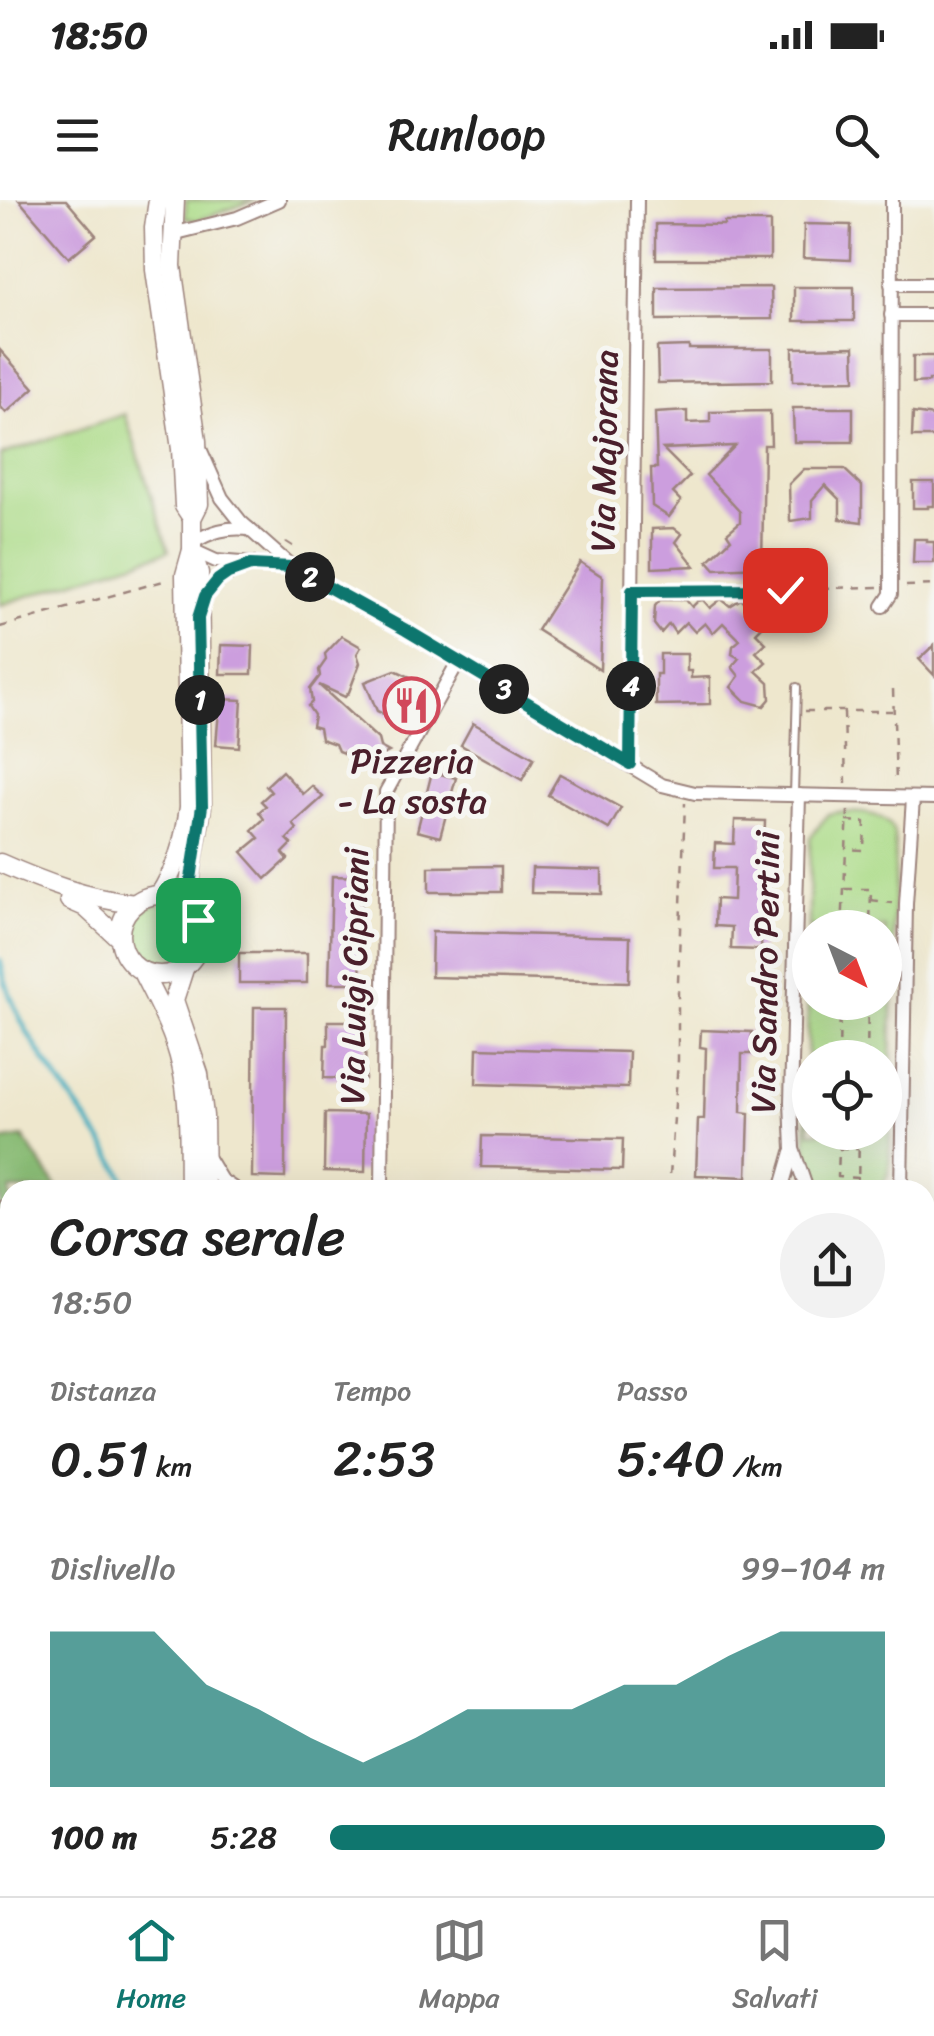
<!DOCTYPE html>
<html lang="it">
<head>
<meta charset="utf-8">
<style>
	body { margin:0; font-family:Sriracha,sans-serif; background:#f2f2f2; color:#222; height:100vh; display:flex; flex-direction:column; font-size:38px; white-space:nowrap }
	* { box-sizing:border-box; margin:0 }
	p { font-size:32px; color:#767676 }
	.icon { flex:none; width:55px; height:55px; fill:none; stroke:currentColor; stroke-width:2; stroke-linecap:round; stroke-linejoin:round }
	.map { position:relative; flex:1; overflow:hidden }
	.sheet { position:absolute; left:0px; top:980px; width:935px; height:718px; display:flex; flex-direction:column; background:#fff; border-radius:30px 30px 0 0; box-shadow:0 10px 40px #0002 }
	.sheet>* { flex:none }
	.needle { width:65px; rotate:138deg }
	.buttons { position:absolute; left:792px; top:710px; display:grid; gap:20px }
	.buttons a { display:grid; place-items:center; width:110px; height:110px; border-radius:50%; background:#fff; box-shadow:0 10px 40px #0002; font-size:50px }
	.pin { position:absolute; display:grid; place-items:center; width:85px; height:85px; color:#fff; margin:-42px; border-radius:20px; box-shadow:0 5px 15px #0006 }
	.km { position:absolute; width:50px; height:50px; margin:-25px; border-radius:50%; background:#222; color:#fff; font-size:28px; line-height:50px; text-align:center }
	.round { display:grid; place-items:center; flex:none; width:105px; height:105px; border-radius:52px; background:#f2f2f2 }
	.overview { display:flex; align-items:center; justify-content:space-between; height:170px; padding:0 50px }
	h1 { font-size:55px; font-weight:600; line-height:75px }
	.figures { display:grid; grid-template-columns:repeat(3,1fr); gap:15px; height:170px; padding:10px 50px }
	.figures div { display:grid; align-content:center }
	.figures b { font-size:50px; font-weight:600 }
	.figures small { font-size:28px; font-weight:400 }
	.figures p { font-size:28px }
	.chart { height:280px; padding:20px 50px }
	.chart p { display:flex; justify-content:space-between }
	.chart svg { width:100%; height:180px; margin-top:10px; fill:#0f766e; opacity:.7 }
	ul { padding:0 50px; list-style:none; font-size:32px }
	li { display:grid; grid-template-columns:160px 120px 1fr; align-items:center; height:75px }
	li i { height:25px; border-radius:12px; background:#0f766e }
	.status { display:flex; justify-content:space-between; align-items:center; height:70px; padding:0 50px; background:#fff; direction:ltr }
	.status svg { height:28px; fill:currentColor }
	header { display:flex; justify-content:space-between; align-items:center; height:130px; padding:0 50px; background:#fff; font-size:45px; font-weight:600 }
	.tab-bar { display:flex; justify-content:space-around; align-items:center; height:140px; border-top:2px solid #e0e0e0; background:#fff; font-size:28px; color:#767676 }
	.tab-bar a { display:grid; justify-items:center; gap:5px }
	.tab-bar .current { color:#0f766e }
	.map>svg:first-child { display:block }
	.green { fill:#acdb88; stroke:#7b7d5a; stroke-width:2.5; fill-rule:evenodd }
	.forest { fill:#89bb74; stroke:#6a6d50; stroke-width:2.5 }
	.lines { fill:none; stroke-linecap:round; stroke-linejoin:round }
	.stream { stroke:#42afc0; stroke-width:5 }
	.building { fill:#cc9ede }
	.lane-casing { stroke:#9c837c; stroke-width:10 }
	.street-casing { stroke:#9c837c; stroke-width:16 }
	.secondary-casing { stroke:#9c837c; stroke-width:21 }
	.path { stroke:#9c837c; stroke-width:2.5; stroke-dasharray:8 8; stroke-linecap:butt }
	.lane { stroke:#fff; stroke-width:6 }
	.street { stroke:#fff; stroke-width:12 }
	.secondary { stroke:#fff; stroke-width:18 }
	.route-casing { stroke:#fff; stroke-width:20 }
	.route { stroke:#0f766e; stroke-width:12 }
	.labels { text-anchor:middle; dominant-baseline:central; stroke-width:10; stroke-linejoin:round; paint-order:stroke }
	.street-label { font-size:35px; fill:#4a1f2b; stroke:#f6f6f2 }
	.poi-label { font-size:35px; fill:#4a1f2b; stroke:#f6f6f2 }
</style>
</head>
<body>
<div class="status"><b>18:50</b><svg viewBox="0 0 49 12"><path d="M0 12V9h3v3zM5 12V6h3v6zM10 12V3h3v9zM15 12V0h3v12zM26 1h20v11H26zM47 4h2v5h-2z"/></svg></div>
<header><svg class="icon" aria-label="menu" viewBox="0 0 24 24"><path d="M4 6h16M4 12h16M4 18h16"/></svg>Runloop<svg class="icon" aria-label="search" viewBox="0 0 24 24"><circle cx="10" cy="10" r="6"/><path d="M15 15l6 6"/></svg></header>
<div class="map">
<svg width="934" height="1696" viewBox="0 0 934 1696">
	<rect width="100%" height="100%" fill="#f6f6f2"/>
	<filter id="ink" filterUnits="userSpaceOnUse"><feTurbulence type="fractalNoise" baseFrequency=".01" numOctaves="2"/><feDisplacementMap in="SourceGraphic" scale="20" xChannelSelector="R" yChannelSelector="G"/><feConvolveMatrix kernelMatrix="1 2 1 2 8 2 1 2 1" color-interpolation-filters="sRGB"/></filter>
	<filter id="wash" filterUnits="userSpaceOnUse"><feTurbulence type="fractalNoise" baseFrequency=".0048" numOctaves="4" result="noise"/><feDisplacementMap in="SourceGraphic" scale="40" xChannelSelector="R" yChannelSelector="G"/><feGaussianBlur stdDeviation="2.25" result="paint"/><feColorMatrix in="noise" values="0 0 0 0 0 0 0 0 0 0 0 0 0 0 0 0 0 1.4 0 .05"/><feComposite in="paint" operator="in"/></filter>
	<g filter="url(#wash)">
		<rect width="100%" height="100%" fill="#eee7cd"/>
		<!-- green -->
		<g class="green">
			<polygon points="186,0 256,0 196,21 185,17"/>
			<polygon points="125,214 169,351 0,405 0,255"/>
			<path d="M838,612C855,613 884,610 893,630C895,635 894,642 895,647L889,972L882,986L876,990H816L808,979L806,967L810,638L828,614ZM810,728H885V802H810ZM810,858H885V932H810Z"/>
			<circle cx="160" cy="735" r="31"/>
			<rect x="381" y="1688" width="76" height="8"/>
		</g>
		<!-- forest -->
		<g class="forest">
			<polygon points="23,937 59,990 10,990 10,1141 0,1164 0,941"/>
			<polygon points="0,1520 10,1529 10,1566 0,1563"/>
		</g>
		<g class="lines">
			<!-- stream -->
			<g class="stream">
				<path d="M0,760C12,823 53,872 89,923C103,944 120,965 128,990"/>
				<polyline points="0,1259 10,1251"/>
			</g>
		</g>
		<g id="blocks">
			<!-- building -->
			<g class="building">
				<polygon points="19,0 66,0 96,35 69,58"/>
				<polygon points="724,22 770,22 770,59 656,59 656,24 724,25"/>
				<polygon points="804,24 851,25 850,60 803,58"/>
				<polygon points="771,87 772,119 657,120 657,88"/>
				<rect x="794" y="87" width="60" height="34"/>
				<polygon points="689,146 689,149 772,149 772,181 658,183 657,147"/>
				<polygon points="854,147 855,180 793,181 793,148"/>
				<polygon points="0,150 34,188 6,213 0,206"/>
				<polygon points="913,156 934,156 934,180 929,180 929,182 913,183"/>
				<polygon points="793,208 853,208 853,242 794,242"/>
				<polygon points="687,211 687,223 710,222 710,212 770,211 771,245 764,245 762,367 715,369 708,361 731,339 727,333 740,322 740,312 706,275 735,246 663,249 690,276 673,293 681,301 669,317 652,306 651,268 657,268 655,213"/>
				<polygon points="913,213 934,216 934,237 912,237"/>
				<polygon points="804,269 844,269 862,286 862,322 840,319 840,300 825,285 812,300 812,318 790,321 789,284"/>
				<polygon points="913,282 934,282 934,306 928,306 928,308 913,308"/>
				<polygon points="674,328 682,334 676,342 695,366 652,368 652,329"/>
				<polygon points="914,339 927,339 927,342 934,342 934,363 913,363"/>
				<polygon points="580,362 603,377 600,470 537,430"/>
				<polygon points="721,399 730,406 741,399 765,424 756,433 766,443 756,452 766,462 756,471 769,483 770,499 764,506 745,501 731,487 739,476 732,467 739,458 732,454 733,446 740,440 723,423 713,433 705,423 695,432 686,422 675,433 669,424 661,433 654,424 655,406 660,400 686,400 692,407 698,401 703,400 710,408"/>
				<polygon points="342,436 361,447 357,454 360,463 349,492 345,497 319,485 378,539 380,547 389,552 381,556 379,565 374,569 349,561 346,554 338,551 335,544 321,539 319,528 312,526 314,515 308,506 312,502 310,489 320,476 319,470 326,460 325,454"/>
				<polygon points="221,445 253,446 252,474 220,474"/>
				<polygon points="934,445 934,475 919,459"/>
				<polygon points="660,454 687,454 687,471 691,471 691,478 710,477 710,504 656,505 656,474 660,474"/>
				<polygon points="395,470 412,478 419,495 411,512 394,519 377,511 365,482"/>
				<polygon points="220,499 242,500 239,547 216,545"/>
				<polygon points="473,523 534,558 522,580 461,545"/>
				<polygon points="282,571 303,594 312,586 323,597 293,624 297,629 287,639 292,644 283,653 288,659 266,679 242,652 259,638 252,630 264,619 259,612 266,606 261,601 271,592 266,586"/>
				<polygon points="432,572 456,578 440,637 417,631"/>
				<polygon points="560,574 621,608 609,629 548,595"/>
				<polygon points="735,620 765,621 761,750 731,749 732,727 715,726 716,699 733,700 734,668 714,668 715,643 734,644"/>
				<polygon points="501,666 501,692 429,692 429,667"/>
				<polygon points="532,668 602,670 602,694 531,693"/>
				<polygon points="332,676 363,677 360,783 329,783"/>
				<polygon points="432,732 630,737 629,782 431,777"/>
				<rect x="239" y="753" width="68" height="30"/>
				<polygon points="254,807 286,807 285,978 252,977"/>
				<polygon points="328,821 366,821 365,879 324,878 325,845 328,845"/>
				<polygon points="701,830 752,832 751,854 742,854 741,912 749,913 747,977 696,975 698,919 704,919 706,848 700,847"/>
				<polygon points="477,848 629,852 628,888 476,884"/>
				<polygon points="325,913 366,914 365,972 324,971"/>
				<polygon points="482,936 623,939 622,970 481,967"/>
			</g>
		</g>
	</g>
	<g filter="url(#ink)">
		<use href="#blocks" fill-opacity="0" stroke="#9c837c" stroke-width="2.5"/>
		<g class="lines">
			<defs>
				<polyline id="lane" points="794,595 797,487"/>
				<g id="street">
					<polyline points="172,34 237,18 279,0"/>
					<polyline points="891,84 934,84"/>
					<polyline points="891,115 934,115"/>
					<polyline points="201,251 222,298 241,322 292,367 406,431 662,585 695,593 934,598"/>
					<path d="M192,343C212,331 226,327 249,329"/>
					<polyline points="192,350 216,361 292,367"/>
					<path d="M202,406C209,384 223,375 243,367"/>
					<polyline points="883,406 891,394 892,0"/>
					<polyline points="630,564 637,0"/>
					<polyline points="799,595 791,902 793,949 807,990"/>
					<polyline points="206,955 221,980 236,990"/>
					<polyline points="782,987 792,952"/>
					<polyline points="382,990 386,592 458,462"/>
					<polyline points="901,990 906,704 913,598"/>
					<polyline points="925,1015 934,1015"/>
					<polyline points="124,1696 127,1688"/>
					<polyline points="373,1696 373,1688"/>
					<polyline points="465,1696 465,1688"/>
					<polyline points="874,1696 874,1688"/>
					<polyline points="887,1696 887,1688"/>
				</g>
				<g id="secondary">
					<polyline points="158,0 154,28 155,70 181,249 184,306 192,318"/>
					<path d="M0,663C45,683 85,698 135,704"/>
					<circle cx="160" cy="735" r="40"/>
					<path d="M159,695C177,668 185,639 189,607L185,375L192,350V318L199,304L197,241L172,66L175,0"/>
					<polyline points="69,700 85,707 120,739"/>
					<path d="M191,708C187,674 198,640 202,606L199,373L192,351"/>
					<polyline points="184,769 174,800 199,874 204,916 205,990"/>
					<path d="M142,772C157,802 174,832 181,865C191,906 188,949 189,990"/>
					<polyline points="214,1688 214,1696"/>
				</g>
			</defs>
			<!-- lane casing -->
			<use href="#lane" class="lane-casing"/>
			<!-- street casing -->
			<use href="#street" class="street-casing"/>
			<!-- secondary casing -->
			<use href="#secondary" class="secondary-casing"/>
			<!-- path -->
			<g class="path">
				<polyline points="286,342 297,349"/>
				<polyline points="906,386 934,385"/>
				<polyline points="646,391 878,387"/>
				<polyline points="0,427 167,380"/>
				<polyline points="893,489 896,583"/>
				<polyline points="805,511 892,511"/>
				<polyline points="844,512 846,584"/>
				<polyline points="847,621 865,622 864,650 846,649 848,611"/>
				<polyline points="845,689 871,689 870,728"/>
				<polyline points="871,700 892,703"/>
				<polyline points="842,728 846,651"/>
				<polyline points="839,858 840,802"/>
				<polyline points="867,858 868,802"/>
				<polyline points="858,978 838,977 839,949 858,949"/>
				<polyline points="669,990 678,860 678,782 685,603"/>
				<polyline points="858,990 859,932"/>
				<polyline points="0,1000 10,1011"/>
				<polyline points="0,1199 10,1190"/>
				<polyline points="925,1218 934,1214"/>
				<polyline points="925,1301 934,1333"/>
				<polyline points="407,1696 407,1688"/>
				<polyline points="756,1696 757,1688"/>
			</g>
			<!-- lane -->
			<use href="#lane" class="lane"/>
			<!-- street -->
			<use href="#street" class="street"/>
			<!-- secondary -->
			<use href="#secondary" class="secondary"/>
		</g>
	</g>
	<g class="lines" filter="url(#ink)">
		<defs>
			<polyline id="route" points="198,720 191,708 189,692 202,606 198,418 205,396 218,380 228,373 250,365 292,367 406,430 630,564 632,391 785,390"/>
		</defs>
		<!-- route casing -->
		<use href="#route" class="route-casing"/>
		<!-- route -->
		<use href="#route" class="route"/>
	</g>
	<!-- icons -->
	<defs>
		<symbol id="restaurant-ring" viewBox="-11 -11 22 22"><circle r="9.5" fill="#f6f6f2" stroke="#d1495b" stroke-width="1.5"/><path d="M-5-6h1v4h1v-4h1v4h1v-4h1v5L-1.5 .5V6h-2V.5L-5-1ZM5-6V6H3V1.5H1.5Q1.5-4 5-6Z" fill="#d1495b"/></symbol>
	</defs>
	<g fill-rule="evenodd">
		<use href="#restaurant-ring" x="380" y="474" width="63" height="63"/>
	</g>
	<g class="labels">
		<!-- street labels -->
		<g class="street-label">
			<text transform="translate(604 251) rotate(-89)">Via Majorana</text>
			<text transform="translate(765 772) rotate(-89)">Via Sandro Pertini</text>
			<text transform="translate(354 776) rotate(-89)">Via Luigi Cipriani</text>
		</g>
		<!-- poi labels -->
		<g class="poi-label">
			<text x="412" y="561">Pizzeria<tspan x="412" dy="40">- La sosta</tspan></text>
		</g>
	</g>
</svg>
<div class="buttons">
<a><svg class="needle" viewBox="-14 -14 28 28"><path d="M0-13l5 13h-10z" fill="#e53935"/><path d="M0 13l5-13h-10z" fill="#767676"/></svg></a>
<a><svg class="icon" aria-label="locate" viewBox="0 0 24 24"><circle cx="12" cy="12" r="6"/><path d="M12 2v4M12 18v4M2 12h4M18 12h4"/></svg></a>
</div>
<div class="pin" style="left:198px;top:720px;background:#1e9e55"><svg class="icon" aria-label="arrive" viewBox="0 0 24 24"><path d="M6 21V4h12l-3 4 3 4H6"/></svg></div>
<div class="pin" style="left:785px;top:390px;background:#d93025"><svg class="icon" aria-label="check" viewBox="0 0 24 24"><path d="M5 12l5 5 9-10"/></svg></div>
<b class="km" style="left:200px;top:500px">1</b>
<b class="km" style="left:310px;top:377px">2</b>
<b class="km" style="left:504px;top:489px">3</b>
<b class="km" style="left:631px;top:486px">4</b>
<section class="sheet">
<div class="overview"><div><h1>Corsa serale</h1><p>18:50</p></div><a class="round"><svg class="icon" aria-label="share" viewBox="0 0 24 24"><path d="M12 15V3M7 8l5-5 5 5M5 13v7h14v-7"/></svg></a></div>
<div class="figures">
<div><p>Distanza</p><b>0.51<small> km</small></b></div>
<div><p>Tempo</p><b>2:53</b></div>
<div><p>Passo</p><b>5:40<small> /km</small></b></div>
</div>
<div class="chart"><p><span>Dislivello</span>99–104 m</p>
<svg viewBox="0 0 160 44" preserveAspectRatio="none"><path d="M0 44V6L10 6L20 6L30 19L40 25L50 32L60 38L70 32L80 25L90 25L100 25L110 19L120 19L130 12L140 6L150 6L160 6V44z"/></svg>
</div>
<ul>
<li><b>100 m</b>5:28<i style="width:100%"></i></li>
</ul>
</section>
</div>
<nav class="tab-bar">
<a class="current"><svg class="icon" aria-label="home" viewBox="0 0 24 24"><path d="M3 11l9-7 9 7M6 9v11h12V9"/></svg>Home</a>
<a><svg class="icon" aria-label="map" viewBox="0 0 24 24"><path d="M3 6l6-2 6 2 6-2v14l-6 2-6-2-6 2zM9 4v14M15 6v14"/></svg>Mappa</a>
<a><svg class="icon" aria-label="saved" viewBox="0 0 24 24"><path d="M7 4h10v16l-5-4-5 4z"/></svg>Salvati</a>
</nav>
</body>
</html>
